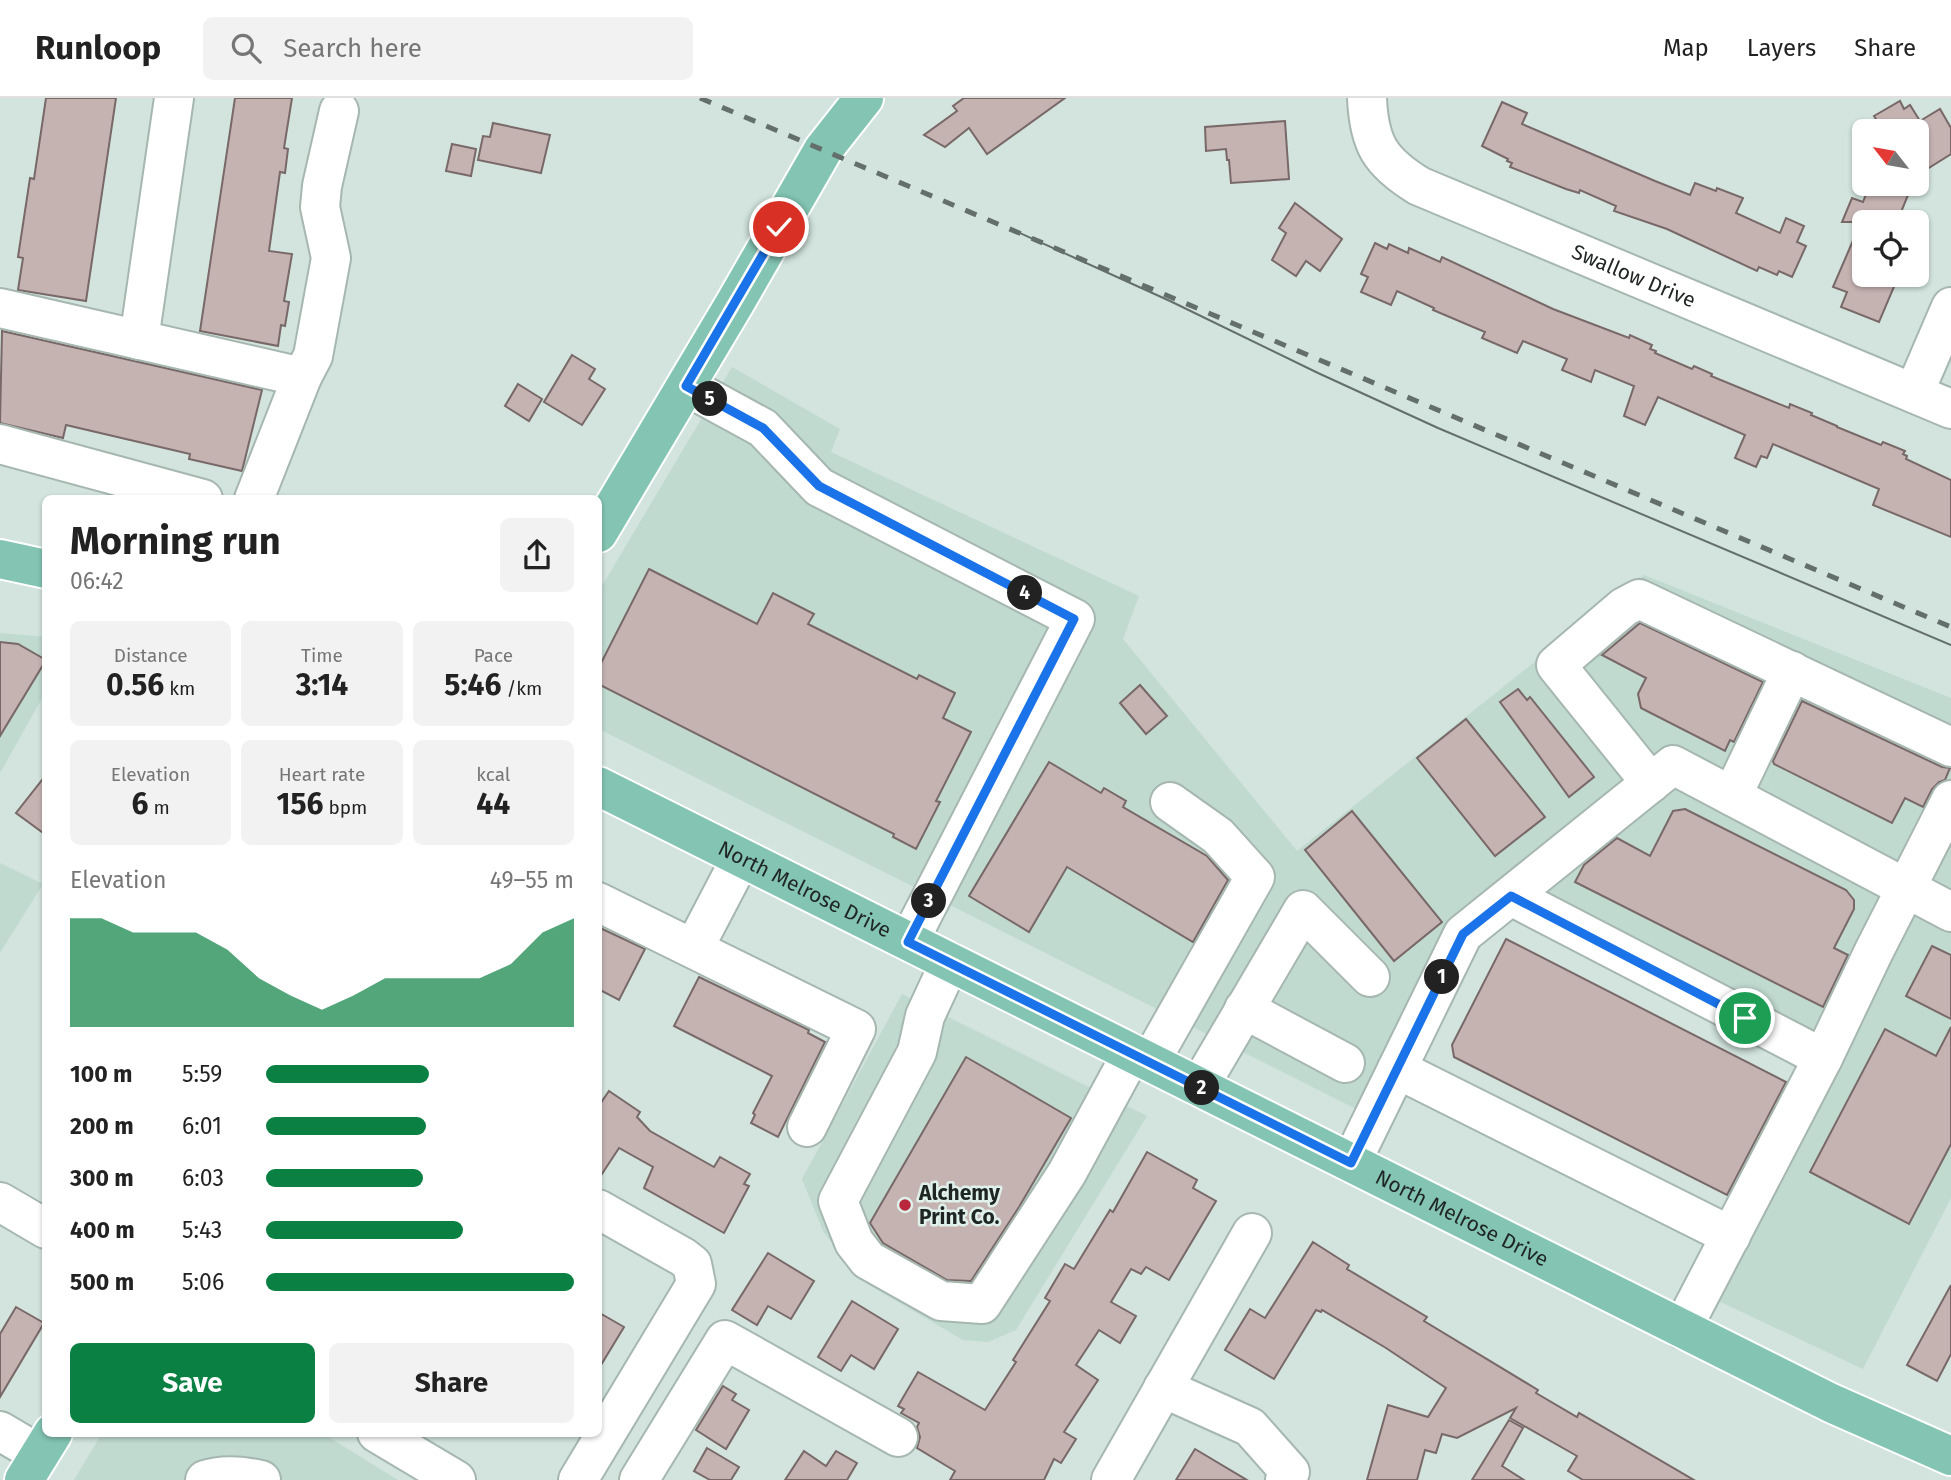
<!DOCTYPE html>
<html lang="en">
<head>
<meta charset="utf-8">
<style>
	body { margin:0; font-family:"Fira Sans",sans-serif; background:#f2f2f2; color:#222; height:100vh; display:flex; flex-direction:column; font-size:26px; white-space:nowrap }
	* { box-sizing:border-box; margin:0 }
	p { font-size:23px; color:#767676 }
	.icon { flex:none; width:38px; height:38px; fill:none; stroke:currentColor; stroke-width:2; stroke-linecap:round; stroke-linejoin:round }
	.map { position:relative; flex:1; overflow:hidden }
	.details { position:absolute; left:42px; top:397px; width:560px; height:942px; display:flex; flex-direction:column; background:#fff; border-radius:10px; box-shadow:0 2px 5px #0004 }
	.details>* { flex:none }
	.needle { width:46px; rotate:301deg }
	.buttons { position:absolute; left:1852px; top:21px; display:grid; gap:14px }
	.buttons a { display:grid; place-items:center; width:77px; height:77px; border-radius:10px; background:#fff; box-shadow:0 2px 5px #0004; font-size:35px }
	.pin { position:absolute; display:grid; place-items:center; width:60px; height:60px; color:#fff; margin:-30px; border:4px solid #fff; border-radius:50%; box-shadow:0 2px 7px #0007 }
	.km { position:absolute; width:35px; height:35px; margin:-18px; border-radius:50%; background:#222; color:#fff; font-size:19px; line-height:35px; text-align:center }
	.round { display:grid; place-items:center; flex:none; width:74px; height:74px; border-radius:10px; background:#f2f2f2 }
	.summary { display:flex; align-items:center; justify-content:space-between; height:119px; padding:0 28px }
	h1 { font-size:38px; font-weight:700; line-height:52px }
	.stats { display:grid; grid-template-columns:repeat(3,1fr); gap:10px; height:119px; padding:7px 28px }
	.stats div { display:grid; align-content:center; border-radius:10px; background:#f2f2f2; text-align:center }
	.stats b { font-size:30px; font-weight:700 }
	.stats small { font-size:19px; font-weight:400 }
	.stats p { font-size:19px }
	.chart { height:196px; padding:14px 28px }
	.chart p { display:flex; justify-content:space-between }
	.chart svg { width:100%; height:126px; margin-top:7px; fill:#0b8043; opacity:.7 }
	.action { display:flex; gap:14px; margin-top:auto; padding:14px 28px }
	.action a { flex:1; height:80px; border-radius:10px; background:#0b8043; color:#fff; font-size:28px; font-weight:700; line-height:80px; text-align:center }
	.action a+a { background:#f2f2f2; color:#222 }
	ul { padding:0 28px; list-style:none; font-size:23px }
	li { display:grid; grid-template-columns:112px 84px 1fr; align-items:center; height:52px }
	li i { height:18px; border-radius:9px; background:#0b8043 }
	header { display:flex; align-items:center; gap:42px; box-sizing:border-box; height:98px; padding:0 35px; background:#fff; border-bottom:2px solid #e0e0e0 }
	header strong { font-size:33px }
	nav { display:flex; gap:38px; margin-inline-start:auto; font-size:24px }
	.search { width:490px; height:63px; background:#f2f2f2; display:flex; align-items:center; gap:18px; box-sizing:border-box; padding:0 24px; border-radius:10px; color:#767676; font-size:26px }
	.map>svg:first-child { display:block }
	.built { fill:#c0dad0 }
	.building { fill:#c5b3b2; stroke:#786868; stroke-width:2 }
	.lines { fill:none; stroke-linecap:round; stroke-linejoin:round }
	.minor-casing { stroke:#a6b7b0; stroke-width:42 }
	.major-casing { stroke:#fff; stroke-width:42 }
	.minor { stroke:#fff; stroke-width:38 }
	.major { stroke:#83c4b2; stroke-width:38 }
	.tram { stroke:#646f6b; stroke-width:2 }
	.rail { stroke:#646f6b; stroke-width:5; stroke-dasharray:12 12; stroke-linecap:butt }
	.route-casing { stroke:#fff; stroke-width:14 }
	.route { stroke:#1a73e8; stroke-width:9 }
	.poi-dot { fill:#b8273b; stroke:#dff1ea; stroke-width:2.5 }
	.labels { text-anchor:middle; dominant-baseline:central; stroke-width:5; stroke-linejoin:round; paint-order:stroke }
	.street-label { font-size:21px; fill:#1f2523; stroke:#dff1ea }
	.poi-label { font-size:21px; font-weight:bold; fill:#1f2523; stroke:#dff1ea; text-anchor:start }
</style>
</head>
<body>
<header>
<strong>Runloop</strong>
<div class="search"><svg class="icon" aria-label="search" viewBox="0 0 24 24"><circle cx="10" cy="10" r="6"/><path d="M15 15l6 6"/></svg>Search here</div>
<nav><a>Map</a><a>Layers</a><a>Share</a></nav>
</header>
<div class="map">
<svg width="1951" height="1382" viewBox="0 0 1951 1382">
	<rect width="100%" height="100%" fill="#d2e4dd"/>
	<!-- built -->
	<g class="built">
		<polygon points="732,269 840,331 831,354 1139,498 1123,541 1297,753 1644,477 1951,600 1951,1100 1863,1271 1712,1200 1836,955 1535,801 1481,845 1390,1028 599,631 599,493"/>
		<polygon points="0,535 46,539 45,595 0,675"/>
		<polygon points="0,765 43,786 0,855"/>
		<polygon points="902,896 1147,1018 1016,1232 988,1244 963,1242 857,1180 823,1133 802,1081"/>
		<polygon points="102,1335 322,1335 398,1382 74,1382"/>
	</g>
	<!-- building -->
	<g class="building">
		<polygon points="46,0 116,0 86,203 18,192 23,160 18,159 30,80 34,81"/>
		<polygon points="235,0 292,0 284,50 288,51 285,75 280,74 269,153 292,156 284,203 289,204 285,228 281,227 278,248 200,233"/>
		<polygon points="964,0 1065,0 987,56 969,30 945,49 924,37 957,13 953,8"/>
		<polygon points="1900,3 1904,11 1910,7 1920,23 1940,11 1951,30 1951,56 1916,78 1916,33 1867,33 1879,26 1874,18"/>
		<polygon points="1502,4 1527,15 1522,26 1655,83 1690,97 1695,85 1716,93 1717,90 1743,100 1736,115 1780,135 1786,120 1804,128 1797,144 1806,148 1792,179 1779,173 1777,177 1759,169 1757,173 1667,131 1614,113 1616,108 1580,92 1579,95 1566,91 1510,69 1512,65 1507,63 1508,61 1482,48"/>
		<polygon points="1285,23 1289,81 1231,85 1229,62 1227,62 1226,51 1206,53 1205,29"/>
		<polygon points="493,25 550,37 541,75 478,62 483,38 490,39"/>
		<polygon points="452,46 476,51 471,78 446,73"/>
		<polygon points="1870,86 1879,86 1908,97 1899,119 1911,124 1864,124 1864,177 1899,177 1879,224 1841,209 1847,194 1833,189 1861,124 1842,124 1852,100 1863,104"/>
		<polygon points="1295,105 1342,141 1320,173 1306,163 1296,178 1272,162 1286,135 1279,130"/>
		<polygon points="1375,145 1387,151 1389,146 1408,155 1409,150 1440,164 1442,159 1553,211 1629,240 1630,237 1652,247 1650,251 1656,253 1655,255 1692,271 1694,268 1712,276 1711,278 1789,310 1790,306 1812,315 1811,317 1837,328 1837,329 1881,347 1883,344 1905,353 1903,356 1907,358 1906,361 1951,382 1951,439 1873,407 1879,391 1773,346 1767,360 1761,358 1756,369 1735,360 1745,337 1658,299 1645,327 1624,318 1634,288 1595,272 1591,284 1562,272 1567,261 1523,243 1517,255 1482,240 1485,234 1433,212 1434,210 1397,193 1391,207 1361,194 1368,179 1361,176"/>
		<polygon points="2,233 262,292 242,373 189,361 190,356 66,327 63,340 0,325"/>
		<polygon points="572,257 595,271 589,281 605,291 582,327 544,304"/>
		<polygon points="518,286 542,301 529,323 505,308"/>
		<polygon points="649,471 757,526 773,495 814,516 808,526 917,581 919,577 955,595 943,620 971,634 936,703 940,704 916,751 893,739 894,736 598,586 598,571"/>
		<polygon points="1640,525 1763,584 1734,644 1730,642 1725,653 1641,610 1638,596 1646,580 1602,557"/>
		<polygon points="0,544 18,546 46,562 0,638"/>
		<polygon points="1140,587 1167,618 1146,636 1120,605"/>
		<polygon points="1518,591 1527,602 1530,599 1594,679 1569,699 1500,604"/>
		<polygon points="1802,603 1942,669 1950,670 1945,682 1939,684 1932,691 1923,709 1905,700 1892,725 1774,666 1773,663"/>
		<polygon points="1466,621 1545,719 1495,758 1417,660"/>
		<polygon points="1049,664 1101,695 1104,690 1126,703 1123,709 1207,758 1228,782 1193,844 1067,769 1029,834 969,798"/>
		<polygon points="46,677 46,737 16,715"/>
		<polygon points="1685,711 1846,792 1854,802 1854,811 1834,850 1848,857 1823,909 1575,784 1584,767 1617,740 1650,758 1673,713"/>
		<polygon points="1352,713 1442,824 1394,863 1305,752"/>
		<polygon points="598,829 645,851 619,902 598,891"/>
		<polygon points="1506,841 1786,984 1727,1097 1454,959 1452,947"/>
		<polygon points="1932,848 1951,857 1951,921 1906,898"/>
		<polygon points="699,879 809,932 808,935 825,944 778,1039 751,1025 755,1017 753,1015 772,978 674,928"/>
		<polygon points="1951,929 1951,1046 1909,1126 1810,1074 1885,931 1936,958"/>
		<polygon points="966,959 1071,1020 1019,1109 971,1183 947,1182 883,1145 870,1125"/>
		<polygon points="609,993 640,1014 637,1019 650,1033 714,1069 720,1059 750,1076 744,1086 749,1088 724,1135 644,1090 653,1069 619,1050 598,1082 598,1009"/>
		<polygon points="1147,1054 1197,1082 1193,1090 1216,1103 1169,1182 1146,1169 1141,1176 1131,1171 1111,1204 1136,1218 1120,1245 1099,1232 1076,1267 1098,1282 1064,1334 1076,1341 1061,1365 1054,1361 1044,1382 950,1382 955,1373 917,1350 920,1339 917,1329 919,1325 901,1315 904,1311 898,1308 918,1274 985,1312 1016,1264 1013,1262 1050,1203 1045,1200 1065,1166 1074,1171 1110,1112 1113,1114"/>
		<polygon points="1313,1144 1349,1167 1347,1171 1427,1219 1424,1223 1538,1292 1536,1295 1577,1319 1579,1315 1694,1382 1583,1382 1568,1373 1577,1358 1510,1320 1516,1310 1457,1340 1442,1336 1436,1355 1425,1352 1417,1382 1367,1382 1388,1307 1428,1319 1446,1290 1386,1250 1322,1212 1321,1214 1316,1212 1274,1281 1225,1252 1250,1211 1265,1220"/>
		<polygon points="768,1155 814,1183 791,1221 768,1208 757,1227 732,1212"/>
		<polygon points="1951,1187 1951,1256 1937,1283 1907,1267"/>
		<polygon points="852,1203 898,1231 874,1271 851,1257 841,1273 818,1259"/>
		<polygon points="16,1209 44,1225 0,1299 0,1236"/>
		<polygon points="598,1214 624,1229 598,1272"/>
		<polygon points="723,1288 736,1296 732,1302 749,1312 726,1351 696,1332"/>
		<polygon points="1509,1322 1523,1330 1502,1368 1524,1382 1472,1382"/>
		<polygon points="707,1350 739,1369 731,1382 710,1382 694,1373"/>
		<polygon points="1195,1351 1247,1382 1176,1382"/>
		<polygon points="804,1353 826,1368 836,1353 857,1365 847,1382 785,1382"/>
	</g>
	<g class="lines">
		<defs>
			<g id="minor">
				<path id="s1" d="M1367,0C1369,46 1380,64 1419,88L1951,311"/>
				<polyline points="0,210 302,279"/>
				<polyline points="139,242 174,0"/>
				<polyline points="686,288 763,330 819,389 1075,521 909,843"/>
				<polyline points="1914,295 1951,209"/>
				<polyline points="0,346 203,401"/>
				<polyline points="254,401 302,279 313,258 331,160 320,109 322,88 339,13"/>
				<polyline points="1651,685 1556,567 1624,509 1639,501 1951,649"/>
				<polyline points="1732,698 1792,573"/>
				<polyline points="1511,798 1823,960"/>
				<polyline points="598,804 856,931 807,1029"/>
				<polyline points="694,850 741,760"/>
				<polyline points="950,864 925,918 917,954 838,1103 854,1144 868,1162 941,1203 982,1206 1067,1075 1132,955"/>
				<polyline points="1244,911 1345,965"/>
				<polyline points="1150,964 1255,779 1218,738 1170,704"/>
				<polyline points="1397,971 1731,1138"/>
				<polyline points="1199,989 1303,812 1370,879"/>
				<polyline points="1351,1065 1463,836 1673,667 1951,814"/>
				<polyline points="0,1104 46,1131"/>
				<polyline points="1682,1231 1823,960 1874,853 1951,702"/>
				<polyline points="1163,1290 1250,1329 1290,1374 1285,1382"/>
				<polyline points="0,1333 39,1356"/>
				<polyline points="377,1335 456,1382"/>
				<path d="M205,1382C223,1376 243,1378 261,1382"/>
				<polyline points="578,1382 696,1186 692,1166 683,1159 598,1111"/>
				<polyline points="639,1382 725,1242 898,1339"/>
				<polyline points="1111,1382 1252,1135"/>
			</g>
			<g id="major">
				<polyline points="598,435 735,205 823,52 864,0"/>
				<polyline points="0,461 46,471"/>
				<path id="s2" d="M598,688L1831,1305L1951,1358"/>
				<polyline points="24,1382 53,1335"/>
			</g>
		</defs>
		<!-- minor casing -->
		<use href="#minor" class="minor-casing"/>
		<!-- major casing -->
		<use href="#major" class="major-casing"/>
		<!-- minor -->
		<use href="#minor" class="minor"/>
		<!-- major -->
		<use href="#major" class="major"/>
		<!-- tram -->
		<polyline class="tram" points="1011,131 1170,203 1318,275 1438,330 1951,547"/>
		<!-- rail -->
		<polyline class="rail" points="700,0 1951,529"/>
	</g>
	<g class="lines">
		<defs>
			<polyline id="route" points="779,129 686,288 763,330 819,388 1074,521 908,844 1351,1065 1463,836 1511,798 1745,920"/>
		</defs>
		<!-- route casing -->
		<use href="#route" class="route-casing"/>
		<!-- route -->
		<use href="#route" class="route"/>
	</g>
	<!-- markers -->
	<circle class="poi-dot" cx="905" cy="1107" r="7"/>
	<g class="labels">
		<!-- street labels -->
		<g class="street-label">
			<text stroke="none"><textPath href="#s1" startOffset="341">Swallow Drive</textPath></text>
			<text stroke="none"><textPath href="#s2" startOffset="231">North Melrose Drive</textPath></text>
			<text stroke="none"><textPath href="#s2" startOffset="966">North Melrose Drive</textPath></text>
		</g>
		<!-- poi labels -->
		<g class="poi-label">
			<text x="919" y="1095">Alchemy<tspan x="919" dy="24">Print Co.</tspan></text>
		</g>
	</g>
</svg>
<div class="buttons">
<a><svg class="needle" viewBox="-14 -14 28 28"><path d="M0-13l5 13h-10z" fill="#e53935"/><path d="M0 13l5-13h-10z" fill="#767676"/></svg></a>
<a><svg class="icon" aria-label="locate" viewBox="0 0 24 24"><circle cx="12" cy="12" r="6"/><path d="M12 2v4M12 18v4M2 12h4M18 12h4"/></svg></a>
</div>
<div class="pin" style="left:1745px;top:920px;background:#1e9e55"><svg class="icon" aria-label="arrive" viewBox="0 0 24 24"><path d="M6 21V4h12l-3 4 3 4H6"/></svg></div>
<div class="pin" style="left:779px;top:129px;background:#d93025"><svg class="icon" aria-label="check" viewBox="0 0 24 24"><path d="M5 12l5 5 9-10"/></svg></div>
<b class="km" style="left:1442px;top:879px">1</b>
<b class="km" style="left:1202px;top:990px">2</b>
<b class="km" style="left:929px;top:803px">3</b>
<b class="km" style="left:1025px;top:495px">4</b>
<b class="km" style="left:710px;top:301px">5</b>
<section class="details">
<div class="summary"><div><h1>Morning run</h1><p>06:42</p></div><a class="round"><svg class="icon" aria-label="share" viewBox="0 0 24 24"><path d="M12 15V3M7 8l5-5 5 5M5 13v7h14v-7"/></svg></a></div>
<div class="stats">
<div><p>Distance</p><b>0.56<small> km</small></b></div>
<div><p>Time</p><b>3:14</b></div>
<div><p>Pace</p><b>5:46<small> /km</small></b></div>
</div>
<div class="stats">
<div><p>Elevation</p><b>6<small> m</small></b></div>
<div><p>Heart rate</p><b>156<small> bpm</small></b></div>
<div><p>kcal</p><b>44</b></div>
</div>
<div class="chart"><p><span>Elevation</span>49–55 m</p>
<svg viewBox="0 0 160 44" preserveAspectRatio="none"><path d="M0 44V6L10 6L20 11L30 11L40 11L50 17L60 27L70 33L80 38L90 33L100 27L110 27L120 27L130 27L140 22L150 11L160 6V44z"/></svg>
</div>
<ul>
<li><b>100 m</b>5:59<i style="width:53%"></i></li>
<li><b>200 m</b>6:01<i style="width:52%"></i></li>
<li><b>300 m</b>6:03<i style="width:51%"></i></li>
<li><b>400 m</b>5:43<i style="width:64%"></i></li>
<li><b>500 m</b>5:06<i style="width:100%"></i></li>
</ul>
<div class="action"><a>Save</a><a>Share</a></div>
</section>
</div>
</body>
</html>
